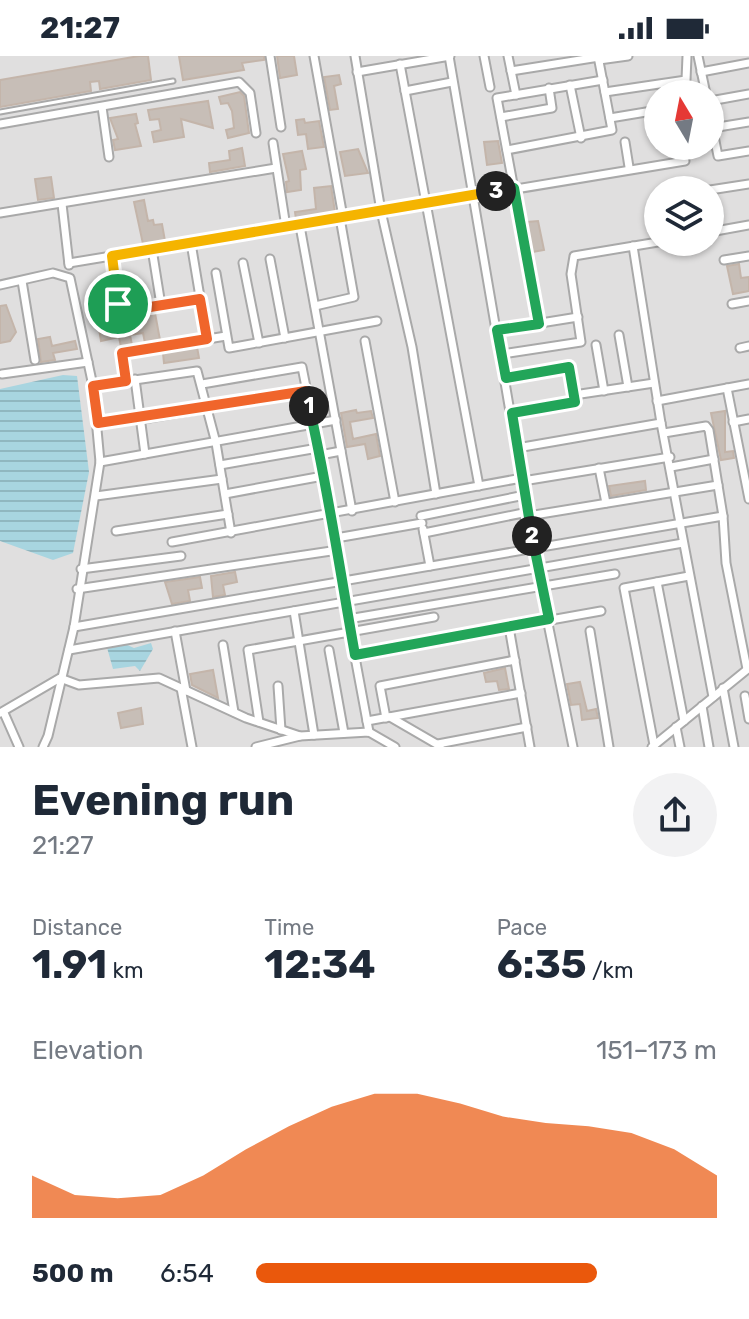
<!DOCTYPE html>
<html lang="en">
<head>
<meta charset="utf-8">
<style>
	body { margin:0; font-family:Rubik,sans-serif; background:#f2f2f3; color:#1f2937; height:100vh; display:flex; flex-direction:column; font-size:30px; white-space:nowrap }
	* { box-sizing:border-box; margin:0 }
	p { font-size:26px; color:#747a83 }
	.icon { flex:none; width:44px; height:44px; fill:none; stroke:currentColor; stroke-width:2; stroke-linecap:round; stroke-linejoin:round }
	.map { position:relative; height:691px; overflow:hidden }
	.sheet { display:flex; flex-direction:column; background:#fff; flex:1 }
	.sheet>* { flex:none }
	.needle { width:52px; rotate:350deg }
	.controls { position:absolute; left:644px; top:24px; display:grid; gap:16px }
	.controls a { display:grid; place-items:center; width:80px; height:80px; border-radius:50%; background:#fff; box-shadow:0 2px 6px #0004; font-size:40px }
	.pin { position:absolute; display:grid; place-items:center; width:68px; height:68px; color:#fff; margin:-34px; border:4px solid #fff; border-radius:50%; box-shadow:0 2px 8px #0007 }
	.km { position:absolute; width:40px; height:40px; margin:-20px; border-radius:50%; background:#222; color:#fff; font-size:22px; line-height:40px; text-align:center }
	.round { display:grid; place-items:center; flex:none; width:84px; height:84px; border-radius:42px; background:#f2f2f3 }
	.overview { display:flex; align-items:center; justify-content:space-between; height:136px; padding:0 32px }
	h1 { font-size:44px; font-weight:700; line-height:60px }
	.figures { display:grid; grid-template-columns:repeat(3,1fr); gap:12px; height:136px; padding:8px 32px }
	.figures div { display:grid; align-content:center }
	.figures b { font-size:40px; font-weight:700 }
	.figures small { font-size:22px; font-weight:400 }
	.figures p { font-size:22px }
	.chart { height:224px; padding:16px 32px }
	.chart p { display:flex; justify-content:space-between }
	.chart svg { width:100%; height:144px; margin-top:8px; fill:#ea580c; opacity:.7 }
	ul { padding:0 32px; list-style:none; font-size:26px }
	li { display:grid; grid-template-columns:128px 96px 1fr; align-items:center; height:60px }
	li i { height:20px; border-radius:10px; background:#ea580c }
	.status { display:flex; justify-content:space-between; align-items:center; height:56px; padding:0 40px; background:#fff; direction:ltr }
	.status svg { height:22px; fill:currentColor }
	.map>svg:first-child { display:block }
	.residential { fill:#e0dfdf; fill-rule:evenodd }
	.water { fill:url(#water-rules) }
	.building { fill:#c7beb7; stroke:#c4b5aa; stroke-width:2 }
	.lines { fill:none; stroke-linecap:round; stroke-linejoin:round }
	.service-casing { stroke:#a9a9a9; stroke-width:7 }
	.minor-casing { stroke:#a9a9a9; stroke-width:11 }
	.service { stroke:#fff; stroke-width:3 }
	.minor { stroke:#fff; stroke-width:7 }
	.split-1-casing { stroke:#fff; stroke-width:16 }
	.split-2-casing { stroke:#fff; stroke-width:16 }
	.split-3-casing { stroke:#fff; stroke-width:16 }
	.split-4-casing { stroke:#fff; stroke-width:16 }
	.split-1 { stroke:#f0652b; stroke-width:10 }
	.split-2 { stroke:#22a559; stroke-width:10 }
	.split-3 { stroke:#22a559; stroke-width:10 }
	.split-4 { stroke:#f5b400; stroke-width:10 }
</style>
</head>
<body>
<div class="status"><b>21:27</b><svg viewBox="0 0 49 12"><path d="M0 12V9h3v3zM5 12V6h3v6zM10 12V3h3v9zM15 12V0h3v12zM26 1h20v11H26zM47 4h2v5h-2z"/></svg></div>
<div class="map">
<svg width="749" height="691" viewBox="0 0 749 691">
	<defs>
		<pattern id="water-rules" width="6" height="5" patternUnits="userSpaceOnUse" patternTransform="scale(2)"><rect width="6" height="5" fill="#a8d5e0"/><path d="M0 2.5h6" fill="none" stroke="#90b7c0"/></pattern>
	</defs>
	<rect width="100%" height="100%" fill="#f2eee8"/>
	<!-- residential -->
	<path class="residential" d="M0,0H749V691H0ZM658,38H710V90H658ZM658,134H710V186H658Z"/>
	<!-- water -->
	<g class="water">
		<polygon points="63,319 77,320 89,416 73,497 53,504 0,485 0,333"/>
		<polygon points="123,587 134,592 151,587 153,593 140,615 135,610 113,613 106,588"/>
	</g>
	<!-- building -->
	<g class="building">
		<polygon points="139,0 148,0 151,24 100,33 99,25 90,26 91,35 0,51 0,24"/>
		<polygon points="179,0 264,0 264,4 242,7 244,14 183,24"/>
		<polygon points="277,0 294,0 297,19 280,22"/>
		<polygon points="339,19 341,28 334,30 338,53 330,54 324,21"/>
		<polygon points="240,36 244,40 249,77 228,82 226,74 234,72 232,55 228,47 221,48 219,41"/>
		<polygon points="208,45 213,72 181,63 184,81 154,86 152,76 161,74 159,63 150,64 148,54"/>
		<polygon points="136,58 138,67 135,68 141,90 115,94 113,84 118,83 110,62"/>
		<polygon points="304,63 305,67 319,65 324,91 308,93 306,78 298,79 296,64"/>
		<polygon points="498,85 502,107 487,109 484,86"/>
		<polygon points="242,92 245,110 210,116 209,107 230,104 229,95"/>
		<polygon points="358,93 368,117 345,120 340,96"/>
		<polygon points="302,95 306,113 300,114 301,134 287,136 286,126 289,125 283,98"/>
		<polygon points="51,121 54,142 38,144 35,123"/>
		<polygon points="331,130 335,156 296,163 295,156 316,153 314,132"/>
		<polygon points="144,144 148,165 153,164 154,169 162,168 165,185 143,188 134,146"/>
		<polygon points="538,165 544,194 532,196 527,166"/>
		<polygon points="739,208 741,222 749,221 749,235 733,238 727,210"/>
		<polygon points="6,249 16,276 10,285 0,287 0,250"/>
		<polygon points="155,257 160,284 145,287 143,277 130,279 132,289 121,291 119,281 101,285 99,273 136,270 135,261"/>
		<polygon points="50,281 52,290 75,285 77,293 53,297 55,304 41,306 38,283"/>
		<polygon points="197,291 199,302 164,307 163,297"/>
		<polygon points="356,354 357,357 371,355 373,362 350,366 353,383 376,378 380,400 368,403 365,388 347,391 341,357"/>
		<polygon points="725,355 725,396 733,395 734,402 721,404 711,357"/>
		<polygon points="645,425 646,434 611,440 609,430"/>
		<polygon points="235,516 237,526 223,529 225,539 213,541 211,520"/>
		<polygon points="200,521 202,532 188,534 190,545 172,548 165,526"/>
		<polygon points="505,612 509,633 499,634 497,625 486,626 484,617"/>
		<polygon points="213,614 218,642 192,629 190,618"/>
		<polygon points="580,626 587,655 596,653 598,662 582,664 580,648 571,649 567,628"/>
		<polygon points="141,652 143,668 121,672 118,657"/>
	</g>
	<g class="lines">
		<defs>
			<polyline id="service" points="0,56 173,25"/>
			<g id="minor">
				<polyline points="270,0 281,71"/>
				<polyline points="314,0 343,161"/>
				<polyline points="355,0 381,155 412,291 436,438"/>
				<polyline points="449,0 537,513 573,691"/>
				<polyline points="484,0 490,31"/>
				<polyline points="508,0 516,39"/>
				<polyline points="698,0 706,38"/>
				<polyline points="599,4 628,0"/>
				<polyline points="400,8 479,430"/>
				<polyline points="511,15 599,1"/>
				<polyline points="357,16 450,0"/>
				<polyline points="701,16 749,7"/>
				<polyline points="570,29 581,82"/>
				<polyline points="405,35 452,26"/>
				<polyline points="605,36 686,24 687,0"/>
				<polyline points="710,45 749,38"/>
				<polyline points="102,51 109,101"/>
				<polyline points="710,60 718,100 749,95"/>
				<polyline points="501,61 552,52 549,32"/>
				<polyline points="610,62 658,54"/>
				<polyline points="0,68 239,26 250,37 256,77"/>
				<polyline points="712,72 749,66"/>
				<polyline points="625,86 629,111"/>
				<polyline points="273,87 286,171"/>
				<polyline points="507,94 612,74 598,0"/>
				<polyline points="710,134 749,128"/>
				<polyline points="62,148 69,209"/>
				<polyline points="0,157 276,112"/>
				<polyline points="300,170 352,455"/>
				<polyline points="710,176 749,169"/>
				<polyline points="191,187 207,283"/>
				<polyline points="633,190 661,367 713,641"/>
				<polyline points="152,193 161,249"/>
				<polyline points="112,200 118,248 125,255 200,243"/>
				<polyline points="270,203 285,282"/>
				<polyline points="724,204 749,200"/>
				<polyline points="69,207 685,105"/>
				<polyline points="243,207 259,287"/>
				<polyline points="216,217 229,292 377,265"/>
				<polyline points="22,225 35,304"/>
				<polyline points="0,229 53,217 70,222 93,330 100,406 74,571 48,680 43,691"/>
				<polyline points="732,248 749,245"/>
				<polyline points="315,250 354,241 340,162"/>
				<polyline points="539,268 497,42 603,24"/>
				<polyline points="497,274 578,261"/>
				<polyline points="619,279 628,331"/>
				<polyline points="365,285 395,446"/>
				<polyline points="596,289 604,335"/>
				<polyline points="740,292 749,290"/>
				<polyline points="502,298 581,286 571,218 574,200 658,186"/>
				<polyline points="2,318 88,306"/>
				<polyline points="506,322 569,311 575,346 512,357"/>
				<polyline points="135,323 145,398"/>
				<polyline points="126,325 122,297 226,280"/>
				<polyline points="202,328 302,311 337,487 341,526 369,676"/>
				<polyline points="93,330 197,315 216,387 231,477"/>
				<polyline points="727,332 749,443"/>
				<polyline points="574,339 654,327"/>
				<polyline points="657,345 749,328"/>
				<polyline points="733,366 749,363"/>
				<polyline points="98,367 149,362 306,335"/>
				<polyline points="664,377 706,370 709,374 723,460 726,507 747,613"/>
				<polyline points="517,392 661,367"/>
				<polyline points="320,399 341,395"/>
				<polyline points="100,406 336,364"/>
				<polyline points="220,409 318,392"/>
				<polyline points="671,411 714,403"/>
				<polyline points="599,412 606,447"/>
				<polyline points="523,425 670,401"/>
				<polyline points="225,438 323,420"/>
				<polyline points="96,440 222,423"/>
				<polyline points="421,460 525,439"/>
				<polyline points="528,460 718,429"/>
				<polyline points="423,473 430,510"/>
				<polyline points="116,475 228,458"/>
				<polyline points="424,477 528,456"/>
				<polyline points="336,482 422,467"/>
				<polyline points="172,486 522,422"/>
				<polyline points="81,513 181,500"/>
				<polyline points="657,526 684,665"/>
				<polyline points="77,533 338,494"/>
				<polyline points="294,555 314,679"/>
				<polyline points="348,563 615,518"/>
				<polyline points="74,571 723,460"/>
				<polyline points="509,571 530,691"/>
				<polyline points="175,575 186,635"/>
				<polyline points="590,575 609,691"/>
				<polyline points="223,589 234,656"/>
				<polyline points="69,594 683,487"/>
				<polyline points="329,594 344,677"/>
				<polyline points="355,599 601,555"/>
				<polyline points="278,630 281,674"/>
				<polyline points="181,632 192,691"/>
				<polyline points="723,632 734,691"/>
				<polyline points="745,640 749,663"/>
				<polyline points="702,650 709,691"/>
				<polyline points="0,657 60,622 79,629 159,622 246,662 300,680 369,676 395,691"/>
				<polyline points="4,657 19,691"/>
				<polyline points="390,661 440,690"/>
				<polyline points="386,662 380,630 515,604"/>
				<polyline points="367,665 521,637"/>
				<polyline points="259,666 248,594 434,561"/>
				<polyline points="676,671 680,691"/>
				<polyline points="438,688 527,671"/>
				<polyline points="654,689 624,532 689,520"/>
				<polyline points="256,691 300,680"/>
				<polyline points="652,691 749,612"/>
			</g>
		</defs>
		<!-- service casing -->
		<use href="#service" class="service-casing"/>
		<!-- minor casing -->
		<use href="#minor" class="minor-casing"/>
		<!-- service -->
		<use href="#service" class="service"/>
		<!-- minor -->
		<use href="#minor" class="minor"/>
	</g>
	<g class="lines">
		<defs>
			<polyline id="split-1" points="118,248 125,255 200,243 207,283 122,297 126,325 93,330 98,367 306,335 309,350"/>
			<path id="split-2" d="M309,350C328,432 340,516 355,599L549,563L532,480"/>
			<polyline id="split-3" points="496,135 514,132 539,268 497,274 506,322 569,311 575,346 512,357 532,480"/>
			<polyline id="split-4" points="118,248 112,200 496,135"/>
		</defs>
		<!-- split-1 casing -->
		<use href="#split-1" class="split-1-casing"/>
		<!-- split-2 casing -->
		<use href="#split-2" class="split-2-casing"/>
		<!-- split-3 casing -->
		<use href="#split-3" class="split-3-casing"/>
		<!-- split-4 casing -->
		<use href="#split-4" class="split-4-casing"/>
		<!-- split-1 -->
		<use href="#split-1" class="split-1"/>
		<!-- split-2 -->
		<use href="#split-2" class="split-2"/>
		<!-- split-3 -->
		<use href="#split-3" class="split-3"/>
		<!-- split-4 -->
		<use href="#split-4" class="split-4"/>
	</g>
</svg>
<div class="controls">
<a><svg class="needle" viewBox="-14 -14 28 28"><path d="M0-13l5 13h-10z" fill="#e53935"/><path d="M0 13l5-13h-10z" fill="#747a83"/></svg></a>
<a><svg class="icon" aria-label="layers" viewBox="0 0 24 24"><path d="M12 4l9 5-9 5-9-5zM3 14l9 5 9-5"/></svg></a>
</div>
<div class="pin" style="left:118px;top:248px;background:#1e9e55"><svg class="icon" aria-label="arrive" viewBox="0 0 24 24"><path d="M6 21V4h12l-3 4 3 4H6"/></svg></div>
<b class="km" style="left:309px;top:350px">1</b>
<b class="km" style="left:532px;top:480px">2</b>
<b class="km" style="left:496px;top:135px">3</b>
</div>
<section class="sheet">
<div class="overview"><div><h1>Evening run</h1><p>21:27</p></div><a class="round"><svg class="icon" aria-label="share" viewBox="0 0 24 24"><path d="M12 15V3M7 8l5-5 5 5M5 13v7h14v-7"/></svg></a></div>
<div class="figures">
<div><p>Distance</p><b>1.91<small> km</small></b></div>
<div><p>Time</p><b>12:34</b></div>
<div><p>Pace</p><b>6:35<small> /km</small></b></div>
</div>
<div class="chart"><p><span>Elevation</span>151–173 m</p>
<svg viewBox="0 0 160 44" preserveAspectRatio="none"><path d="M0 44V31L10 37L20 38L30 37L40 31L50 23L60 16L70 10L80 6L90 6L100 9L110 13L120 15L130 16L140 18L150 23L160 31V44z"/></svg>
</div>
<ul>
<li><b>500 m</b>6:54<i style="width:74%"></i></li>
</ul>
</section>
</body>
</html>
